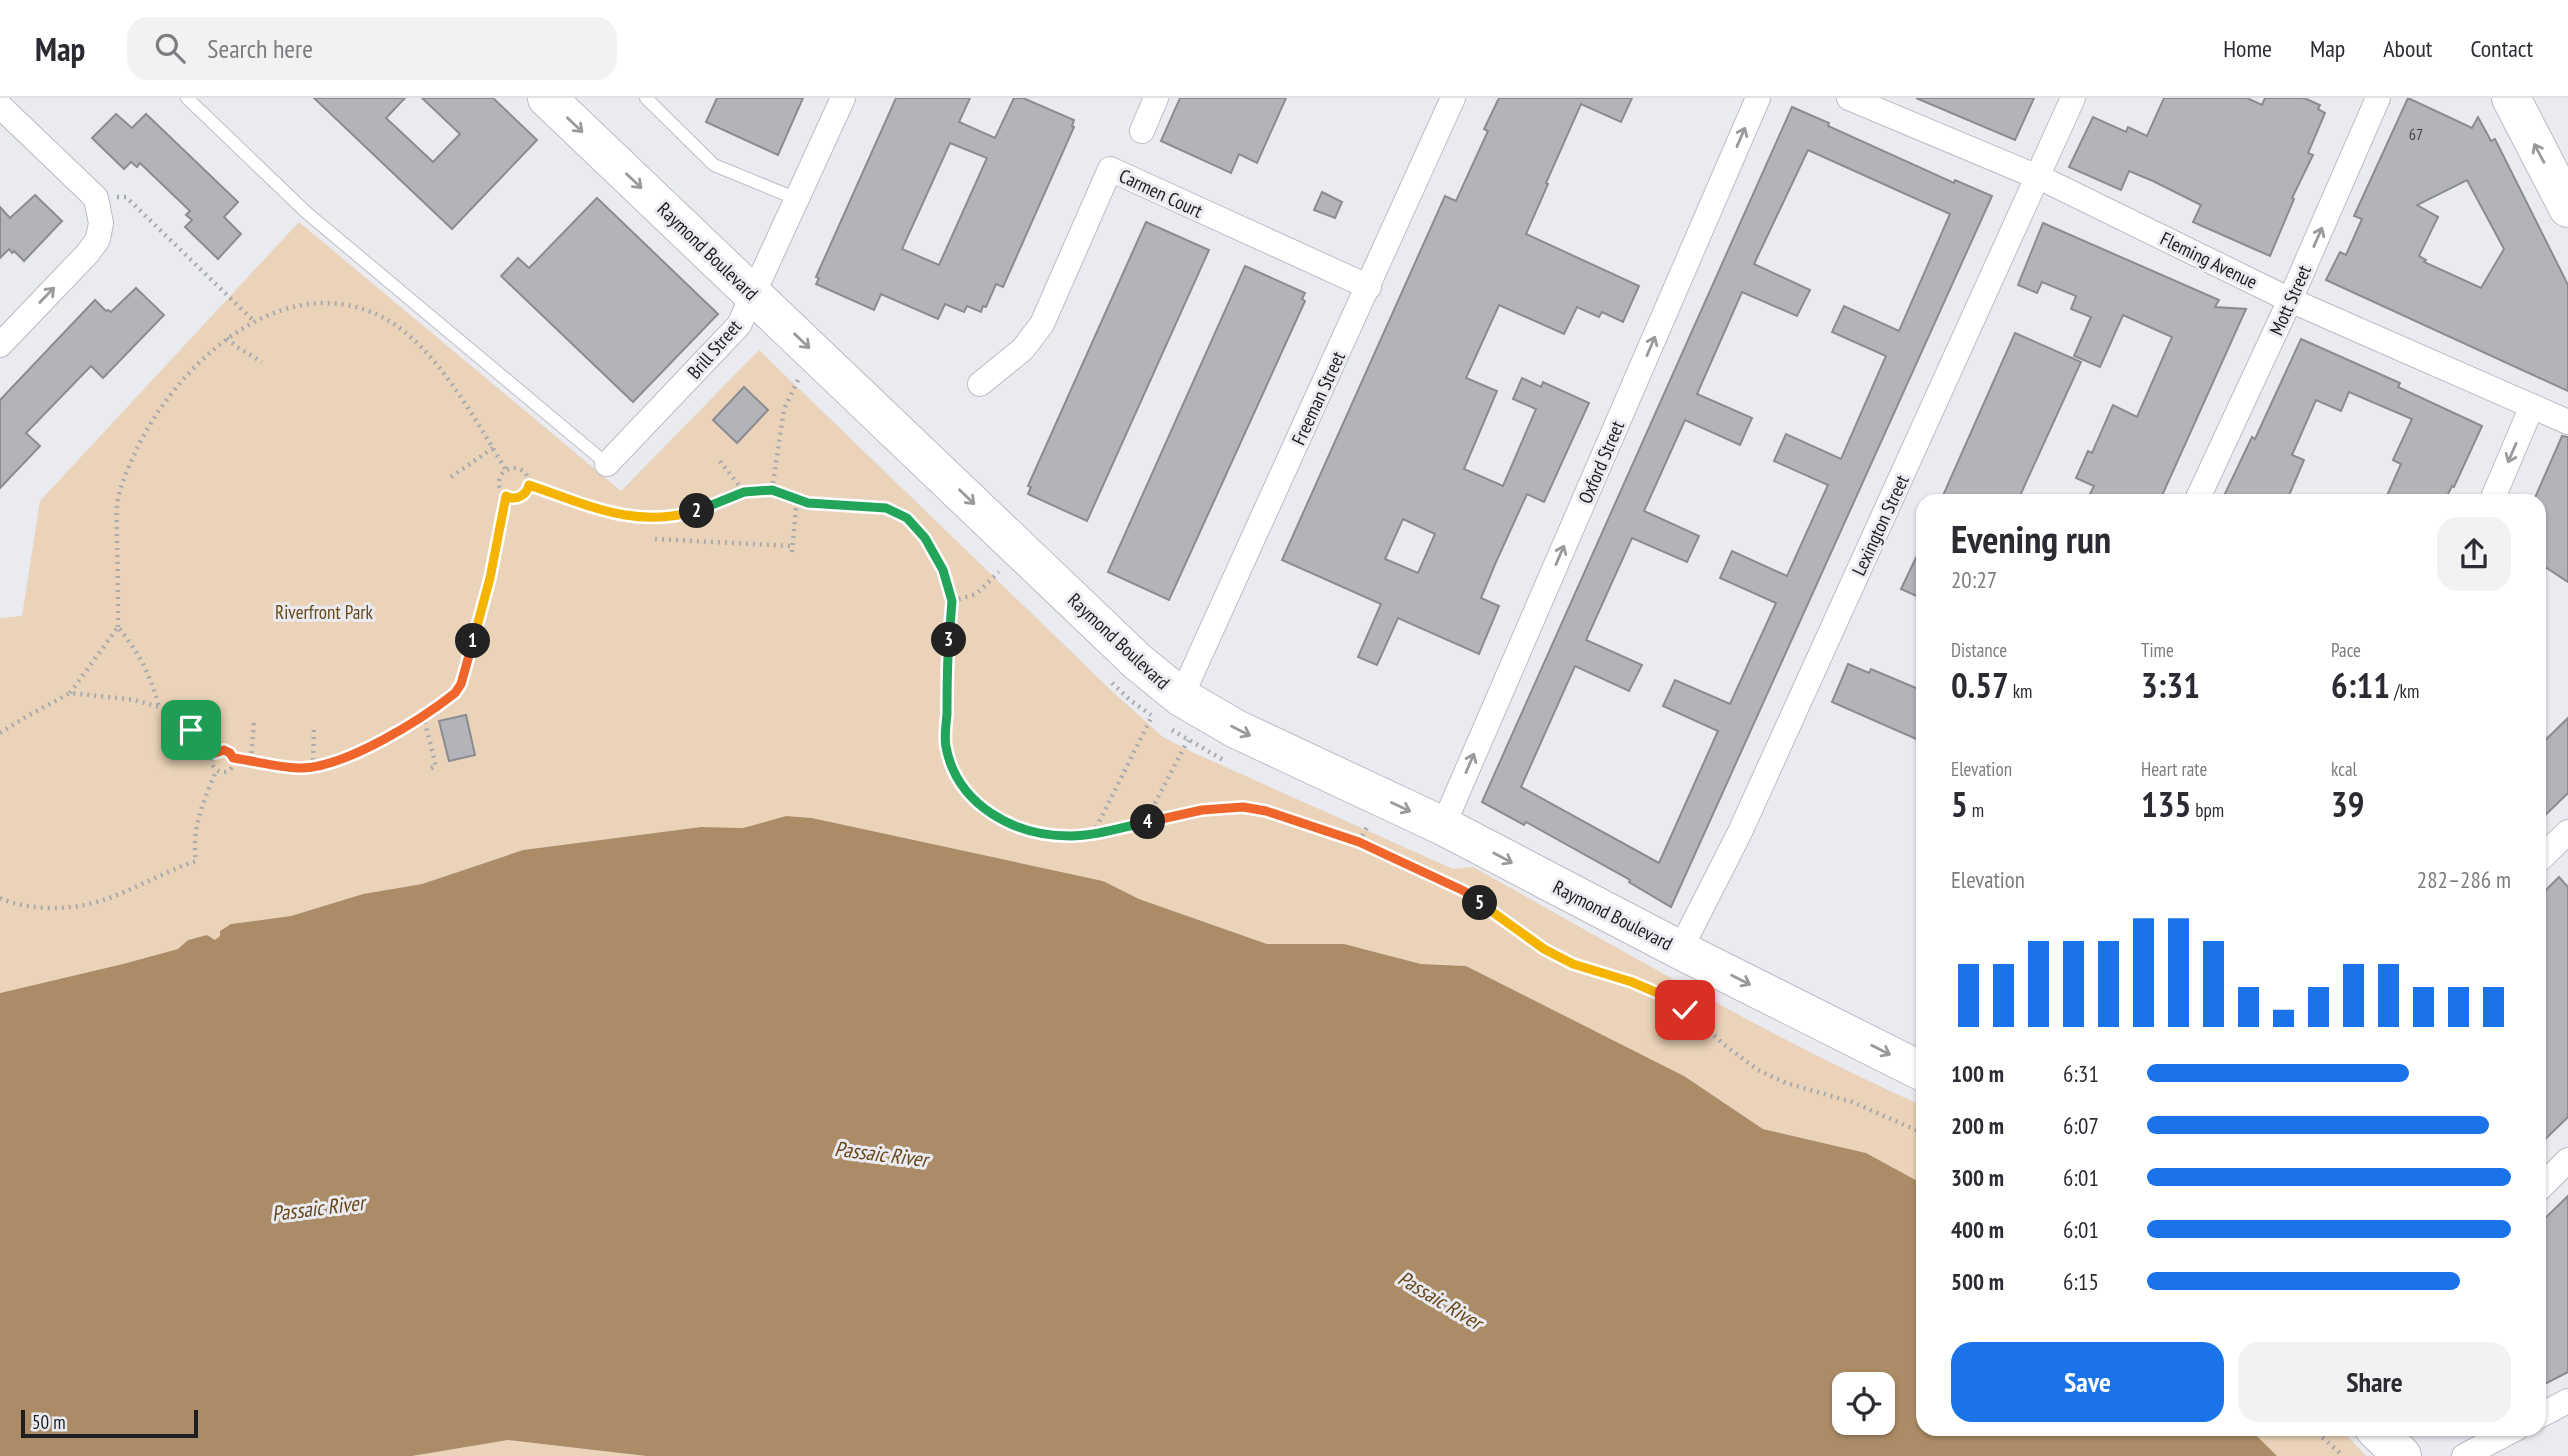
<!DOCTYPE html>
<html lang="en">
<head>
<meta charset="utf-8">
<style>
	body { margin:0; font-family:"PT Sans Narrow",sans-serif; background:#f2f2f3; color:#2b2b33; height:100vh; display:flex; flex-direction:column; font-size:26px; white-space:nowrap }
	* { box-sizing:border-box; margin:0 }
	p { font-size:23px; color:#7c7c81 }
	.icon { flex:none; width:38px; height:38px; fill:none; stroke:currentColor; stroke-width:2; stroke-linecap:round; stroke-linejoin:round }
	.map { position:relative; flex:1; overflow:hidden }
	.drawer { position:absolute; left:1916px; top:396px; width:630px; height:942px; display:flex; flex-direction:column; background:#fff; border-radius:21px; box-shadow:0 2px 5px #0004 }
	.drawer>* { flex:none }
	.tools { position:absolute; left:1832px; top:1274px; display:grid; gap:14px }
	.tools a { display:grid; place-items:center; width:63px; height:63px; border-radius:14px; background:#fff; box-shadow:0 2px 5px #0004; font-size:35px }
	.scale { position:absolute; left:21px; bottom:18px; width:177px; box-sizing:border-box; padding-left:7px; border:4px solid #1e1e20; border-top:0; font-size:19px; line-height:24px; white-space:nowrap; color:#1e1e20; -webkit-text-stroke:5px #e9ebf1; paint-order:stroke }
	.pin { position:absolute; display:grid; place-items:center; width:60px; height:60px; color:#fff; margin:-30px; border-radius:14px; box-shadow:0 4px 10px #0006 }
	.km { position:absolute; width:35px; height:35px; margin:-18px; border-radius:50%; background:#222; color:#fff; font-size:19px; line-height:35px; text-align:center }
	.round { display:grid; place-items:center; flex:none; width:74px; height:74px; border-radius:21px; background:#f2f2f3 }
	.head { display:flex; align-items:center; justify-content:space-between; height:119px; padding:0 35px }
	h1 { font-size:38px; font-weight:700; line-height:52px }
	.metrics { display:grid; grid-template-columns:repeat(3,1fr); gap:10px; height:119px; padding:7px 35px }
	.metrics div { display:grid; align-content:center }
	.metrics b { font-size:35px; font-weight:700 }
	.metrics small { font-size:19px; font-weight:400 }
	.metrics p { font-size:19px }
	.chart { height:196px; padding:14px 35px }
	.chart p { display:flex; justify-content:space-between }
	.chart svg { width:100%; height:126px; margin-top:7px; stroke:#1a73e8; stroke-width:6 }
	.action { display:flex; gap:14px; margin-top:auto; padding:14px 35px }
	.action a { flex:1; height:80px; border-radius:21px; background:#1a73e8; color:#fff; font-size:28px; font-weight:700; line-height:80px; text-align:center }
	.action a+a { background:#f2f2f3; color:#2b2b33 }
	ul { padding:0 35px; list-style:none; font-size:23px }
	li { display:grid; grid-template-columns:112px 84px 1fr; align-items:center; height:52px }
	li i { height:18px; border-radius:9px; background:#1a73e8 }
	header { display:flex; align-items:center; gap:42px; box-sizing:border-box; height:98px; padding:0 35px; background:#fff; border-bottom:2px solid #e1e1e2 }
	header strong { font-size:33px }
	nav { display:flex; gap:38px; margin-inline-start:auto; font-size:24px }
	.search { width:490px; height:63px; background:#f2f2f3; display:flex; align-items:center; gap:18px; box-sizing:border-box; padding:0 24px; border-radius:21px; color:#7c7c81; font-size:26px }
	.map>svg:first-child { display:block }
	.green { fill:#ead3b8 }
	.water { fill:#ac8c66; fill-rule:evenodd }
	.building { fill:#b3b4ba; stroke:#8b8c92; stroke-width:2; fill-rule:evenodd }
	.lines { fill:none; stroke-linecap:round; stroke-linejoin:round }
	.service-casing { stroke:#bbbdc3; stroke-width:14 }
	.minor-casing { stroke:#bbbdc3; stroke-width:26 }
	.primary-casing { stroke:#bbbdc3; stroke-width:40 }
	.path { stroke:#a8aaae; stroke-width:4.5; stroke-dasharray:2 5; stroke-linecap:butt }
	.service { stroke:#fff; stroke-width:12 }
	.minor { stroke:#fff; stroke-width:24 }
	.primary { stroke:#fff; stroke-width:38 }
	.oneway { stroke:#9a9a9b }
	.split-1-casing { stroke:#fff; stroke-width:14 }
	.split-2-casing { stroke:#fff; stroke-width:14 }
	.split-3-casing { stroke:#fff; stroke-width:14 }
	.split-4-casing { stroke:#fff; stroke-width:14 }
	.split-5-casing { stroke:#fff; stroke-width:14 }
	.split-6-casing { stroke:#fff; stroke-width:14 }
	.split-1 { stroke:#f0652b; stroke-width:9 }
	.split-2 { stroke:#f5b400; stroke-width:9 }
	.split-3 { stroke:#22a559; stroke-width:9 }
	.split-4 { stroke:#22a559; stroke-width:9 }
	.split-5 { stroke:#f0652b; stroke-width:9 }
	.split-6 { stroke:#f5b400; stroke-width:9 }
	.labels { text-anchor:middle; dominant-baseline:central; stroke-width:6; stroke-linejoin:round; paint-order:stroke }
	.number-label { font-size:16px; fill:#434446 }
	.street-label { font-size:19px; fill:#1e1e20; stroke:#e9ebf1 }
	.park-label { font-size:19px; fill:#684718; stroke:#e9ebf1 }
	.water-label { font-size:21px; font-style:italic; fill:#684618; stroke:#e9ebf1 }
</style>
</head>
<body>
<header>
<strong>Map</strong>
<div class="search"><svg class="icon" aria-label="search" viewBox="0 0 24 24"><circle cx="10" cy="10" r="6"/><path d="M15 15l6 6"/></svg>Search here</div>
<nav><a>Home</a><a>Map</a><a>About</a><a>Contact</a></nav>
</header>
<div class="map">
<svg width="2568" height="1358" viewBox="0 0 2568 1358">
	<rect width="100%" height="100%" fill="#e9ebf1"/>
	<!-- green -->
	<g class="green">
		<path d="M299,124L621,393L759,252L1113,594L1163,639L1192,654L1453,771L1473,769C1621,851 1768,939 1923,1008V1086L1866,1055L1763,1031L1684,978L1466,868L1421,866L1344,846H1267L1139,801L1103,783L812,720L786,718L743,730L701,729L523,752L422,786L363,796L291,818L231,826L215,843L207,837L188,842L179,851L123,866L0,895V520L22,518L40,403Z"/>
		<polygon points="2249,1330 2340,1330 2366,1358 2277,1358"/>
		<polygon points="508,1342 646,1358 412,1358"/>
	</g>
	<!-- water -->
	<path class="water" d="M786,718L812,720L1103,783L1139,801L1267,846H1344L1421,866L1466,868L1684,978L1763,1031L1866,1055L1923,1086V1330H2249L2277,1358H646L508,1342L412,1358H0V895L123,866L178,851L188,842L207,837L215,842L220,838V833L231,826L291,818L363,796L422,786L523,752L701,729L743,730ZM1844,1286H1883V1325H1844Z"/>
	<!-- building -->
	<g class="building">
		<polygon points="314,0 405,0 386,20 433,64 460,36 422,0 493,0 537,42 452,131"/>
		<polygon points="717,0 803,0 778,57 706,24"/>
		<path d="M896,0H970L959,24L995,40L1014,0H1023L1074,22L1072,28L1074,29L1003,189L996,186L986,209L983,208L981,214L967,208L964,214L945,206L938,221L881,196L874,212L816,186L819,180L816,179ZM950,45L987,60L939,167L902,151Z"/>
		<polygon points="1180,0 1286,0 1257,65 1239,56 1231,75 1161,43"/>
		<path d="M1499,0H1632L1621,24L1581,6L1546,85L1548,86L1526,136L1639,188L1623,224L1602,214L1599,219L1577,209L1564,236L1499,207L1466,280L1497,293L1464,371L1503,388L1536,311L1513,301L1522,280L1541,289L1543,284L1589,305L1544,404L1527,396L1496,464L1481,500L1499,508L1479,556L1398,520L1377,567L1358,559L1381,506L1282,462L1445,98L1456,103L1488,33L1484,31ZM1403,421L1435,436L1418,475L1385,461Z"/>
		<polygon points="1916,0 2034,0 2015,42"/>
		<polygon points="2164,0 2247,0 2262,7 2265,0 2304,0 2320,7 2318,11 2325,15 2308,55 2313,57 2292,100 2294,101 2270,158 2193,124 2201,107 2153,83 2129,73 2121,92 2069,69 2093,19 2126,34 2128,29 2147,38"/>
		<path d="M2408,0L2472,30L2478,19L2491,43L2495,41L2568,187V293L2326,182L2340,154L2346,157L2362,121L2354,118ZM2467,82L2504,151L2481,190L2424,164L2426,162L2419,158L2438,119L2417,107Z"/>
		<path d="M1792,9L1829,25L1828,28L1954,85L1955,82L1992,98L1671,809L1629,784L1630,782L1526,724L1524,727L1482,704ZM1808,52L1950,116L1899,233L1844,208L1832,234L1886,258L1841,361L1786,336L1774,363L1828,387L1787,478L1732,453L1720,480L1776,505L1730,606L1675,582L1663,608L1718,633L1659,765L1521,689L1575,568L1629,593L1642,567L1586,542L1632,440L1687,464L1699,438L1644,413L1685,322L1740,347L1752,320L1697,296L1742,194L1797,218L1810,192L1754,166Z"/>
		<polygon points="116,16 132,30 146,16 238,104 224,119 241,136 218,161 185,129 192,122 186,117 190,113 140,65 137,69 131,64 124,71 92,40"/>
		<polygon points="1322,94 1342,104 1335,120 1314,112"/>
		<polygon points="35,97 62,123 24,163 14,153 12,155 9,151 0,160 0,109 10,120"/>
		<polygon points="597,100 718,216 633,304 501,178 518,160 529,170"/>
		<polygon points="1146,124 1209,152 1087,423 1028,396 1031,389 1028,388"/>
		<polygon points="2043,125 2219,202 2215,209 2246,211 2160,402 2087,402 2094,388 2076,380 2088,353 2092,355 2113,307 2137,319 2172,239 2123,217 2100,269 2074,258 2091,219 2071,211 2076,198 2042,184 2037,195 2018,187"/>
		<polygon points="1245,168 1305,195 1302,201 1305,203 1169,502 1108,474"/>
		<polygon points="136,190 164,217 103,280 91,268 26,335 40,348 0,390 0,302 95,202 106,213 108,212 111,214"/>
		<polygon points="2015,235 2081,264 2018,402 1941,402"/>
		<polygon points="2301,241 2400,285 2398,289 2482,328 2454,389 2452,388 2445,402 2385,402 2401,366 2393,362 2412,321 2349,294 2341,313 2316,302 2292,357 2304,362 2287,402 2222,402 2252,339 2255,341"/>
		<polygon points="744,289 768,312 737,345 713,322"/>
		<polygon points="2562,338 2568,339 2568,484 2539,465 2539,402 2534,402"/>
		<polygon points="1923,445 1923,501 1901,491"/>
		<polygon points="1848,566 1869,575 1871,571 1923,593 1923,644 1832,604"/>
		<polygon points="466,617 475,657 449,663 439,623"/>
		<polygon points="2568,620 2568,695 2539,723 2539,648"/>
		<polygon points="2559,779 2568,789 2568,1019 2539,1047 2539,799"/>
		<polygon points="2568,1098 2568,1274 2539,1289 2539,1126"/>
	</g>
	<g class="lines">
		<defs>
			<g id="service">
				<polyline points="187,0 307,115 607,366"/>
				<polyline points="646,0 714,67 797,101"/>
			</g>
			<g id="minor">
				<polyline points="1849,0 2047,83 2290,202 2568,324"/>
				<polyline points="0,8 96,100 101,125 98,141 88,155 0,247"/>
				<polyline points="1142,33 1156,0"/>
				<polyline points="980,286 1023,251 1042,226 1110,71 1369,189"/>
				<polyline points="607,366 739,227 843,0"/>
				<polyline points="2197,402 2290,202 2378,0"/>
				<polyline points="2492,402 2532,308"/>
				<polyline points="1181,599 1453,0"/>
				<polyline points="1443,728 1758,0"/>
				<polyline points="2539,762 2568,734"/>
				<polyline points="1680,852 1740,734 2073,0"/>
				<polyline points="2539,1091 2568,1062"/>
				<polyline points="2539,1318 2568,1303"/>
				<polyline points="2464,1358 2517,1330"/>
			</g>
			<g id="primary">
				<polyline points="547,0 1138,564 1181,599 1236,631 1443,728 1680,852 1923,974"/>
				<polyline points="2511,0 2568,110"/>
				<polyline points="2374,1330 2402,1358"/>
			</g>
		</defs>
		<!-- service casing -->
		<use href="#service" class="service-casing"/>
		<!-- minor casing -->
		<use href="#minor" class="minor-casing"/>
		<!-- primary casing -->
		<use href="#primary" class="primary-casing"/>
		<!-- path -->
		<g class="path">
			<polyline points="117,99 126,99 255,224"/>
			<polyline points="227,240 237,249 262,264"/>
			<polyline points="720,363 744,394"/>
			<circle cx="514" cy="385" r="15"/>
			<polyline points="451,379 493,350"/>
			<polyline points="529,387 618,416 650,421 678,418 711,409 744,394 772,392 808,405 886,410 907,420 925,440 942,472 952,503 946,647 955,675 969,696 987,714 1011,727 1033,734 1069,738 1093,736 1202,712 1243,709 1266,713 1359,744 1464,793 1544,851 1573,866 1632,884 1662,897 1685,912 1726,948 1758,972 1786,985 1852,1004 1923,1035"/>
			<polyline points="772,392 784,311 798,282"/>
			<polyline points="655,441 792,448"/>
			<polyline points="792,454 797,401"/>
			<polyline points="952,503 976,496 999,474"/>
			<path d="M118,529C118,501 118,472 117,444C117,432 116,419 117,407C119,390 127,373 134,357C173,269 282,166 384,220C436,248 476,323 506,372"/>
			<polyline points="1112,585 1130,602 1151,617"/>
			<path d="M70,595L118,529C138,553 151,578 159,609"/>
			<polyline points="423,617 436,668 427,672"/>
			<polyline points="1172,632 1225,663"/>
			<polyline points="0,635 24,620 70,595 135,602 159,609 191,632 215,655"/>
			<circle cx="223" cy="663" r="11"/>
			<path d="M233,660C256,663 279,670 302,670C347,669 421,622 455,595L461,586L490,480L506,398"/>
			<polyline points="251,662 254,622"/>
			<polyline points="313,669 314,628"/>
			<polyline points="1145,724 1188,642"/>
			<polyline points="1093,736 1152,618"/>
			<polyline points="1359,744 1368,727"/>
			<path d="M0,800C15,807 31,809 48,810C107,812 143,781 196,763C191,731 204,702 216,673"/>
			<polyline points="2312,1330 2343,1358"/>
		</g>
		<!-- service -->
		<use href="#service" class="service"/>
		<!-- minor -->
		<use href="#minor" class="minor"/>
		<!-- primary -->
		<use href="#primary" class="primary"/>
	</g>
	<!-- one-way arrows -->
	<defs><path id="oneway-shaft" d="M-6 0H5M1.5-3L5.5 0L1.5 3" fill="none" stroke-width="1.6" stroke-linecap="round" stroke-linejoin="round" transform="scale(1.75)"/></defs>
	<g class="oneway">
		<use href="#oneway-shaft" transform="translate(575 27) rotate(44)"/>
		<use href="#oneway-shaft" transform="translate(1741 39) rotate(-67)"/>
		<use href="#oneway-shaft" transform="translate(2539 55) rotate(-118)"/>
		<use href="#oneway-shaft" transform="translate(634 83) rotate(43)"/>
		<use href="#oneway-shaft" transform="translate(2318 139) rotate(-66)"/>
		<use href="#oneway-shaft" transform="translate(47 197) rotate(-46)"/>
		<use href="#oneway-shaft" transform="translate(802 243) rotate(44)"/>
		<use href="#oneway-shaft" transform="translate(1651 248) rotate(-67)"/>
		<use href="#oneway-shaft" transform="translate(2512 355) rotate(113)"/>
		<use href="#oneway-shaft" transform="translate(967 399) rotate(44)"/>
		<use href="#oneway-shaft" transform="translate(1560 457) rotate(-67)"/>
		<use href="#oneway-shaft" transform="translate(1241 633) rotate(27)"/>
		<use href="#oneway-shaft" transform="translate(1470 665) rotate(-67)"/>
		<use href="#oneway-shaft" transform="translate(1401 709) rotate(25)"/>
		<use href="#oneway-shaft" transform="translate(1503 760) rotate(28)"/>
		<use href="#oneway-shaft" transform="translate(1741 882) rotate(27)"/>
		<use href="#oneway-shaft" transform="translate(1881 952) rotate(27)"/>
	</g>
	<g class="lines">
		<defs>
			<path id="split-1" d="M191,632L215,655L224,652L230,655L233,660C256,663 279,670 302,670C346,669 421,622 455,595L461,586L473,543"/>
			<path id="split-2" d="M473,543L490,480L506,398C516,403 526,398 529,387C588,407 634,431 697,413"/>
			<polyline id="split-3" points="697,413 744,394 772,392 808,405 886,410 907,420 925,440 943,472 952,503 949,542"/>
			<path id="split-4" d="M949,542C947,566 947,592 947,616C946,627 944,639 946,649C957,707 1014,738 1070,738C1096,738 1123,729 1148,724"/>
			<polyline id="split-5" points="1148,724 1202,712 1243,709 1266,713 1359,744 1464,793 1480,805"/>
			<polyline id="split-6" points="1480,805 1544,851 1573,866 1632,884 1662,897 1685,912"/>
		</defs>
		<!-- split-1 casing -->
		<use href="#split-1" class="split-1-casing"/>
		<!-- split-2 casing -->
		<use href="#split-2" class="split-2-casing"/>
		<!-- split-3 casing -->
		<use href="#split-3" class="split-3-casing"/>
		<!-- split-4 casing -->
		<use href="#split-4" class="split-4-casing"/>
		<!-- split-5 casing -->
		<use href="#split-5" class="split-5-casing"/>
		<!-- split-6 casing -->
		<use href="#split-6" class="split-6-casing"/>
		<!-- split-1 -->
		<use href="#split-1" class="split-1"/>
		<!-- split-2 -->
		<use href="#split-2" class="split-2"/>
		<!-- split-3 -->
		<use href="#split-3" class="split-3"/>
		<!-- split-4 -->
		<use href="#split-4" class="split-4"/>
		<!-- split-5 -->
		<use href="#split-5" class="split-5"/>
		<!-- split-6 -->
		<use href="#split-6" class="split-6"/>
	</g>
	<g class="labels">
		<!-- number labels -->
		<g class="number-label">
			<text x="2416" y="36">67</text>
		</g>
		<!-- street labels -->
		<g class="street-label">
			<text transform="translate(1161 95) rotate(25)">Carmen Court</text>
			<text transform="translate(708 153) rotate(44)">Raymond Boulevard</text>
			<text transform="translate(2209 162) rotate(26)">Fleming Avenue</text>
			<text transform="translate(2290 202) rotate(-66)">Mott Street</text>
			<text transform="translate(714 251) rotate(-49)">Brill Street</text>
			<text transform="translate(1318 300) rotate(-65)">Freeman Street</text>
			<text transform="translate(1601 364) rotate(-67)">Oxford Street</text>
			<text transform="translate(1880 427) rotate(-65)">Lexington Street</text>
			<text transform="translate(1119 543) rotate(43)">Raymond Boulevard</text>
			<text transform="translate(1613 817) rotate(27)">Raymond Boulevard</text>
		</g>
		<!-- park labels -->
		<g class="park-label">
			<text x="324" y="514">Riverfront Park</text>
		</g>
		<!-- water labels -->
		<g class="water-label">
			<text transform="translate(881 1056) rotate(7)">Passaic River</text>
			<text transform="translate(318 1110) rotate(-7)">Passaic River</text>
			<text transform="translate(1440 1202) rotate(31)">Passaic River</text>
		</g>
	</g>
</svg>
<div class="tools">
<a><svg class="icon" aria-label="locate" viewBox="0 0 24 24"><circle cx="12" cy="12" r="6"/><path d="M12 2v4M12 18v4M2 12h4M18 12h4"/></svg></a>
</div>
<div class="scale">50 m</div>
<div class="pin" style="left:191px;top:632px;background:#1e9e55"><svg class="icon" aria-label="arrive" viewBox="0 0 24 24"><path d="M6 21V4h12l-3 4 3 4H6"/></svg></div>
<div class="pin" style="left:1685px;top:912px;background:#d93025"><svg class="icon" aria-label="check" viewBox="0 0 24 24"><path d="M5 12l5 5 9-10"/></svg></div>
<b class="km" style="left:473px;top:543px">1</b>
<b class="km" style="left:697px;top:413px">2</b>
<b class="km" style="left:949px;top:542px">3</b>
<b class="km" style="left:1148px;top:724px">4</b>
<b class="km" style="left:1480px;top:805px">5</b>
<section class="drawer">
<div class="head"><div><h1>Evening run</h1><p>20:27</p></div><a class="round"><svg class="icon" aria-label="share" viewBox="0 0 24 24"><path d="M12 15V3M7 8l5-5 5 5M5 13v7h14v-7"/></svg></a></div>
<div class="metrics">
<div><p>Distance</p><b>0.57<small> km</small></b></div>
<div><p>Time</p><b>3:31</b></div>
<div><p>Pace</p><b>6:11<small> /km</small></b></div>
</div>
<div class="metrics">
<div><p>Elevation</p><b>5<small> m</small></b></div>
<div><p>Heart rate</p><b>135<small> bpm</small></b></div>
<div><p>kcal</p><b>39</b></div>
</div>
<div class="chart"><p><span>Elevation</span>282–286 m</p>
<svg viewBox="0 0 160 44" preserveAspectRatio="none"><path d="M5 44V22M15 44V22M25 44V14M35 44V14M45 44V14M55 44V6M65 44V6M75 44V14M85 44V30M95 44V38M105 44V30M115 44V22M125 44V22M135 44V30M145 44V30M155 44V30"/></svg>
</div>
<ul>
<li><b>100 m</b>6:31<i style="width:72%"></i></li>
<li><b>200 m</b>6:07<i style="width:94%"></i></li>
<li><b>300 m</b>6:01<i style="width:100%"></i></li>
<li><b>400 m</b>6:01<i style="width:100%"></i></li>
<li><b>500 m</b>6:15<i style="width:86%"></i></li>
</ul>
<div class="action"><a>Save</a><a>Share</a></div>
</section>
</div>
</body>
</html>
